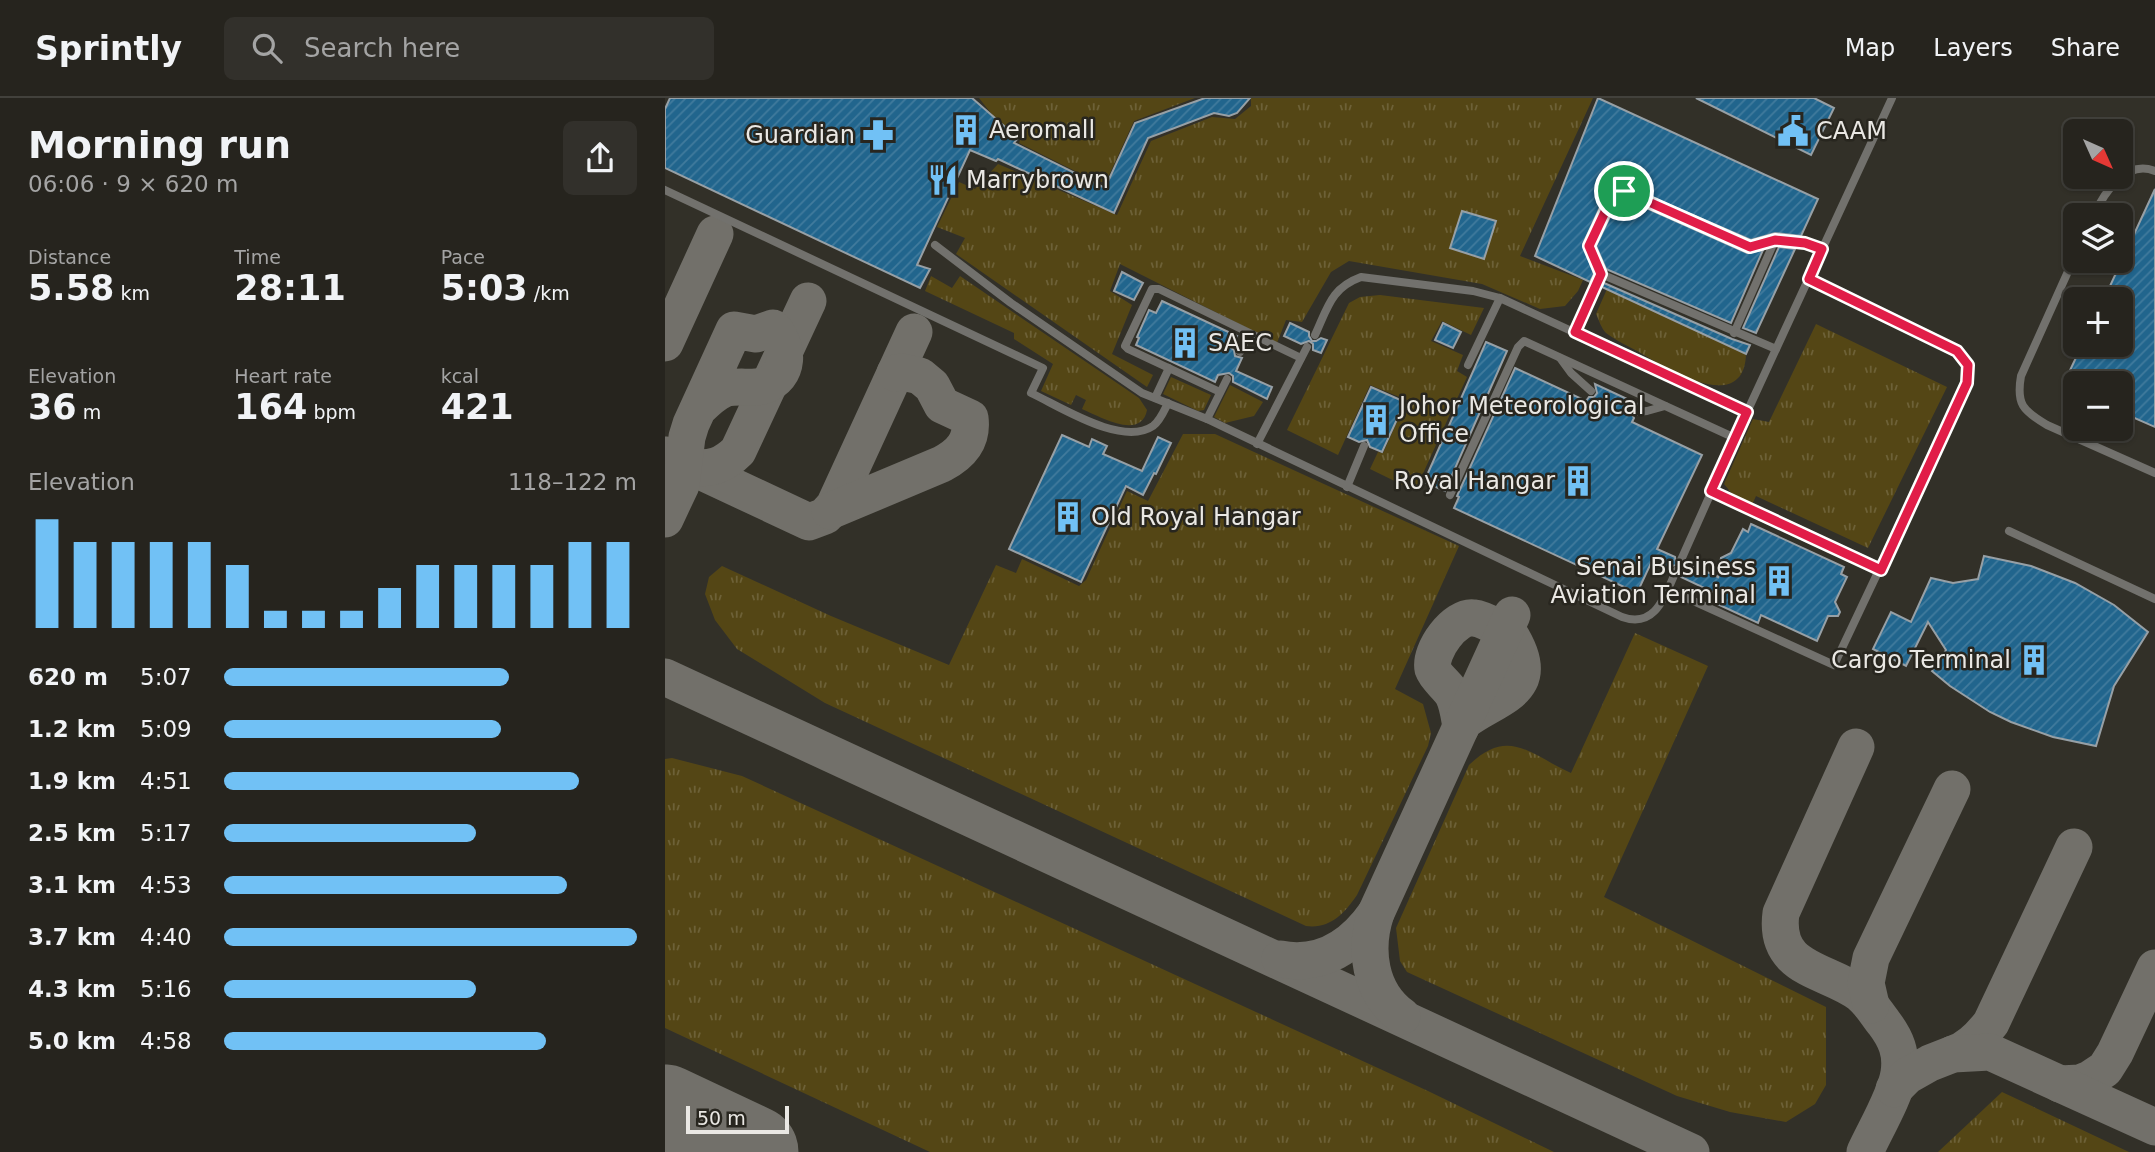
<!DOCTYPE html>
<html lang="en">
<head>
<meta charset="utf-8">
<style>
	body { margin:0; font-family:"DejaVu Sans",sans-serif; background:#32302b; color:#f1f3f6; height:100vh; display:flex; flex-direction:column; font-size:26px; white-space:nowrap }
	* { box-sizing:border-box; margin:0 }
	p { font-size:23px; color:#a4a4a4 }
	.icon { flex:none; width:38px; height:38px; fill:none; stroke:currentColor; stroke-width:2; stroke-linecap:round; stroke-linejoin:round }
	.map { position:relative; flex:1; overflow:hidden }
	.drawer { display:flex; flex-direction:column; background:#26241e; width:665px }
	.drawer>* { flex:none }
	.needle { width:46px; rotate:135deg }
	.fabs { position:absolute; left:1398px; top:21px; display:grid; gap:14px }
	.fabs a { display:grid; place-items:center; width:70px; height:70px; border-radius:10px; background:#26241e; box-shadow:0 2px 5px #0004,0 0 0 2px #42413c; font-size:35px }
	.scale { position:absolute; left:21px; bottom:18px; width:103px; box-sizing:border-box; padding-left:7px; border:4px solid #eae8e4; border-top:0; font-size:19px; line-height:24px; white-space:nowrap; color:#eae8e4; -webkit-text-stroke:5px #28261f; paint-order:stroke }
	.pin { position:absolute; display:grid; place-items:center; width:60px; height:60px; color:#fff; margin:-30px; border:4px solid #fff; border-radius:50%; box-shadow:0 2px 7px #0007 }
	.round { display:grid; place-items:center; flex:none; width:74px; height:74px; border-radius:10px; background:#32302b }
	.headline { display:flex; align-items:center; justify-content:space-between; height:119px; padding:0 28px }
	h1 { font-size:38px; font-weight:700; line-height:52px }
	.figures { display:grid; grid-template-columns:repeat(3,1fr); gap:10px; height:119px; padding:7px 28px }
	.figures div { display:grid; align-content:center }
	.figures b { font-size:35px; font-weight:700 }
	.figures small { font-size:19px; font-weight:400 }
	.figures p { font-size:19px }
	.chart { height:196px; padding:14px 28px }
	.chart p { display:flex; justify-content:space-between }
	.chart svg { width:100%; height:126px; margin-top:7px; stroke:#71c1f5; stroke-width:6 }
	ul { padding:0 28px; list-style:none; font-size:23px }
	li { display:grid; grid-template-columns:112px 84px 1fr; align-items:center; height:52px }
	li i { height:18px; border-radius:9px; background:#71c1f5 }
	header { display:flex; align-items:center; gap:42px; box-sizing:border-box; height:98px; padding:0 35px; background:#26241e; border-bottom:2px solid #42413c }
	header strong { font-size:33px }
	nav { display:flex; gap:38px; margin-inline-start:auto; font-size:24px }
	.search { width:490px; height:63px; background:#32302b; display:flex; align-items:center; gap:18px; box-sizing:border-box; padding:0 24px; border-radius:10px; color:#a4a4a4; font-size:26px }
	main { display:flex; flex:1; min-height:0 }
	.map>svg:first-child { display:block }
	.grass { fill:url(#grass-tufts) }
	.lines { fill:none; stroke-linecap:round; stroke-linejoin:round }
	.taxiway { stroke:#72706a; stroke-width:37 }
	.runway { stroke:#72706a; stroke-width:93 }
	.building { fill:url(#building-hatch); stroke:#97a0a6; stroke-width:2 }
	.service { stroke:#72716d; stroke-width:8 }
	.route-casing { stroke:#fff; stroke-width:14 }
	.route { stroke:#e11d48; stroke-width:9 }
	.labels { text-anchor:middle; dominant-baseline:central; stroke-width:5; stroke-linejoin:round; paint-order:stroke }
	.poi-label { font-size:24px; fill:#eae8e4; stroke:#28261f; text-anchor:start }
</style>
</head>
<body>
<header>
<strong>Sprintly</strong>
<div class="search"><svg class="icon" aria-label="search" viewBox="0 0 24 24"><circle cx="10" cy="10" r="6"/><path d="M15 15l6 6"/></svg>Search here</div>
<nav><a>Map</a><a>Layers</a><a>Share</a></nav>
</header>
<main>
<section class="drawer">
<div class="headline"><div><h1>Morning run</h1><p>06:06 · 9 × 620 m</p></div><a class="round"><svg class="icon" aria-label="share" viewBox="0 0 24 24"><path d="M12 15V3M7 8l5-5 5 5M5 13v7h14v-7"/></svg></a></div>
<div class="figures">
<div><p>Distance</p><b>5.58<small> km</small></b></div>
<div><p>Time</p><b>28:11</b></div>
<div><p>Pace</p><b>5:03<small> /km</small></b></div>
</div>
<div class="figures">
<div><p>Elevation</p><b>36<small> m</small></b></div>
<div><p>Heart rate</p><b>164<small> bpm</small></b></div>
<div><p>kcal</p><b>421</b></div>
</div>
<div class="chart"><p><span>Elevation</span>118–122 m</p>
<svg viewBox="0 0 160 44" preserveAspectRatio="none"><path d="M5 44V6M15 44V14M25 44V14M35 44V14M45 44V14M55 44V22M65 44V38M75 44V38M85 44V38M95 44V30M105 44V22M115 44V22M125 44V22M135 44V22M145 44V14M155 44V14"/></svg>
</div>
<ul>
<li><b>620 m</b>5:07<i style="width:69%"></i></li>
<li><b>1.2 km</b>5:09<i style="width:67%"></i></li>
<li><b>1.9 km</b>4:51<i style="width:86%"></i></li>
<li><b>2.5 km</b>5:17<i style="width:61%"></i></li>
<li><b>3.1 km</b>4:53<i style="width:83%"></i></li>
<li><b>3.7 km</b>4:40<i style="width:100%"></i></li>
<li><b>4.3 km</b>5:16<i style="width:61%"></i></li>
<li><b>5.0 km</b>4:58<i style="width:78%"></i></li>
</ul>
</section>
<div class="map">
<svg width="1490" height="1054" viewBox="0 0 1490 1054">
	<defs>
		<pattern id="grass-tufts" width="24" height="20" patternUnits="userSpaceOnUse" patternTransform="scale(1.75)"><rect width="24" height="20" fill="#544615"/><path d="M3 7l-1-3M5 7V3M7 7l1-3M15 17l-1-3M17 17v-4M19 17l1-3" fill="none" stroke="#6d6137"/></pattern>
		<pattern id="building-hatch" width="6" height="6" patternUnits="userSpaceOnUse" patternTransform="scale(1.75)"><rect width="6" height="6" fill="#21658d"/><path d="M-1 1l2-2M0 6l6-6M5 7l2-2" fill="none" stroke="#417b9d"/></pattern>
	</defs>
	<rect width="100%" height="100%" fill="#323028"/>
	<!-- grass -->
	<g class="grass">
		<polygon points="314,0 530,0 469,23 441,84 432,84 354,45 356,39 333,24"/>
		<polygon points="586,0 928,0 855,158 918,182 913,193 900,208 875,211 817,186 684,163 666,174 637,224 621,222 612,245 455,166 445,193 467,207 447,256 488,277 482,289 291,156 300,140 272,129 294,84 310,91 333,66 452,117 486,43 547,19 570,21 586,8"/>
		<path d="M266,178L287,190L295,178L474,300L482,312C476,343 434,318 417,311L421,302L411,297L406,307L376,293L388,266L349,241V235L260,193Z"/>
		<path d="M942,191L1081,256C1079,319 1000,270 974,254C963,248 950,242 941,235C936,230 934,222 931,216Z"/>
		<polygon points="715,197 819,210 806,237 777,223 766,243 798,257 792,273 802,279 750,393 705,371 713,354 718,355 742,302 705,287 673,357 622,332 684,205 695,199"/>
		<polygon points="1151,226 1282,289 1203,450 1091,398 1086,409 1073,403 1059,386 1088,321 1104,324"/>
		<polygon points="506,279 546,297 539,312 533,313 498,296"/>
		<polygon points="565,287 598,304 589,318 560,325 549,319"/>
		<path d="M518,336H550L794,448L730,591L758,606L766,635L763,648L692,797C679,816 665,831 641,828L160,605L72,551L50,522L40,496L44,479L57,468L166,518L284,567L331,467L351,475L357,461L414,488L421,482L462,393L483,403Z"/>
		<path d="M970,535L1043,568L939,799L1161,909V987L1150,1006L1121,1024L1065,1014L1012,998L742,874L735,863L731,830L804,667C844,628 865,657 906,675Z"/>
		<polygon points="7,660 77,678 763,993 889,1054 265,1054 0,930 0,661"/>
		<polygon points="1337,994 1464,1054 1273,1054"/>
	</g>
	<g class="lines">
		<!-- taxiway -->
		<g class="taxiway">
			<polyline points="0,245 50,136"/>
			<polyline points="1,357 144,424 160,418 169,408 249,234"/>
			<path d="M23,363L26,369C46,372 59,367 73,353L143,203"/>
			<path d="M165,413L277,366C296,356 308,343 305,320L277,307L267,288L255,278L237,274L230,275"/>
			<path d="M0,421L16,387L22,339L26,326L69,232L91,236L108,230C124,248 126,279 98,288C85,291 72,287 59,291C49,295 41,303 33,311"/>
			<polyline points="0,579 1026,1054"/>
			<path d="M796,629C794,618 793,607 788,597C783,588 771,580 768,571C764,553 790,517 809,520C820,521 834,531 844,535C882,594 831,598 798,624"/>
			<path d="M1191,649L1116,815C1108,873 1162,871 1195,896C1205,904 1211,915 1219,925C1231,941 1237,955 1234,975C1231,997 1210,1032 1200,1054"/>
			<path d="M615,861C657,869 688,848 711,815"/>
			<polyline points="1206,907 1201,885 1206,860 1287,691"/>
			<path d="M737,918C704,894 699,851 711,815L847,517"/>
			<path d="M1288,956C1304,951 1316,938 1326,925L1409,749"/>
			<polyline points="1395,986 1415,985 1425,981 1440,971 1450,955 1490,870"/>
			<polyline points="1229,991 1242,978 1265,965 1288,956 1325,954 1490,1029"/>
		</g>
		<!-- runway -->
		<polyline class="runway" points="0,1013 87,1054"/>
	</g>
	<!-- building -->
	<g class="building">
		<polygon points="5,0 307,0 353,40 349,45 440,90 470,25 540,0 585,0 572,15 564,18 549,15 483,40 449,115 333,61 331,63 305,52 252,167 265,171 255,190 0,70 0,11"/>
		<polygon points="933,0 1153,101 1136,138 1110,135 1086,142 958,87 941,96 918,146 929,176 925,184 870,158"/>
		<polygon points="1031,0 1149,0 1169,10 1146,57"/>
		<polygon points="1490,91 1490,329 1456,314 1456,285 1399,285 1417,247 1456,247 1456,201 1439,201"/>
		<polygon points="959,100 1082,155 1098,152 1066,225 941,171 931,148 952,104"/>
		<polygon points="797,113 831,123 819,161 785,150"/>
		<polygon points="1114,149 1130,151 1091,235 1078,230"/>
		<polygon points="457,174 478,185 469,202 449,193"/>
		<polygon points="939,185 1067,241 1085,247 1081,256 937,189"/>
		<polygon points="497,203 572,238 566,250 569,252 570,258 577,260 571,273 607,289 602,301 568,284 568,278 564,275 553,277 550,284 471,247 474,240 472,239 484,212 491,215"/>
		<polygon points="625,225 644,234 644,238 647,243 651,243 656,240 662,242 656,255 648,252 648,246 644,243 636,246 619,238"/>
		<polygon points="778,225 796,234 788,250 770,242"/>
		<polygon points="821,244 842,253 780,393 759,384"/>
		<polygon points="850,270 921,303 924,299 929,299 932,295 930,286 975,307 966,311 966,315 969,320 967,324 1037,357 992,451 1010,459 1011,467 1007,468 1004,473 986,465 972,495 789,410 794,399 792,398"/>
		<polygon points="706,289 740,304 717,354 705,349 702,342 694,344 683,339"/>
		<polygon points="397,337 424,349 427,341 442,348 438,356 477,373 493,339 506,345 491,376 489,375 478,397 461,388 416,484 344,451"/>
		<polygon points="1086,426 1179,469 1176,476 1182,479 1170,504 1175,514 1173,518 1163,518 1152,543 1096,517 1093,525 1048,504 1052,497 1048,494 1016,479 1018,473 1016,468 1022,465 1053,479 1056,460 1066,455 1078,431 1083,434"/>
		<polygon points="1319,458 1366,468 1410,485 1449,507 1483,534 1449,588 1431,648 1388,639 1346,624 1325,614 1285,588 1267,573 1281,552 1263,524 1241,568 1208,551 1226,514 1246,524 1266,480 1288,485 1313,481"/>
	</g>
	<g class="lines">
		<!-- service -->
		<g class="service">
			<path d="M0,92L378,270L366,295C396,309 457,349 488,328C495,323 499,313 503,305"/>
			<path d="M1429,117C1439,95 1461,61 1490,73"/>
			<path d="M270,147L346,205L477,295L542,321L957,519C991,531 1000,497 1011,473"/>
			<path d="M1410,158L1356,278C1351,306 1358,313 1382,327L1490,375"/>
			<polyline points="910,234 936,176"/>
			<polyline points="1069,235 1110,142"/>
			<path d="M650,237C663,209 666,190 696,179L808,193L835,200L1082,314"/>
			<polyline points="1111,251 936,176 924,148 947,99 959,93 1085,149 1110,142 1140,145 1157,151"/>
			<polyline points="575,254 584,235"/>
			<polyline points="895,260 906,275 926,293"/>
			<polyline points="803,267 835,200"/>
			<polyline points="555,294 463,251 460,248 487,191 494,191 636,260"/>
			<polyline points="490,300 504,270"/>
			<polyline points="972,314 982,313 1000,308"/>
			<polyline points="542,321 562,281"/>
			<polyline points="592,346 642,249"/>
			<polyline points="682,389 699,348"/>
			<polyline points="1046,393 1216,472"/>
			<polyline points="785,397 853,249 859,243 1070,340"/>
			<polyline points="1344,433 1490,501"/>
			<polyline points="1016,462 1082,314 1227,0"/>
			<polyline points="1002,491 1169,567 1302,286 1303,267 1292,253 1144,181"/>
		</g>
	</g>
	<g class="lines">
		<defs>
			<polygon id="route" points="959,93 1085,149 1110,142 1140,145 1157,151 1144,181 1292,253 1303,267 1302,285 1216,472 1046,393 1082,314 910,234 936,176 924,148 947,99"/>
		</defs>
		<!-- route casing -->
		<use href="#route" class="route-casing"/>
		<!-- route -->
		<use href="#route" class="route"/>
	</g>
	<!-- icons -->
	<defs>
		<symbol id="building-bare" viewBox="-9 -9 18 18"><path d="M-4-6H4V6H1V3H-1V6H-4ZM-2.5-4.3h1.7v1.8h-1.7ZM.8-4.3h1.7v1.8H.8ZM-2.5-1h1.7V.8h-1.7ZM.8-1h1.7V.8H.8Z" fill="#71c1f5" stroke="#28261f" stroke-width="2.5" paint-order="stroke"/></symbol>
		<symbol id="civic-bare" viewBox="-9 -9 18 18"><path d="M-.6-6.5H3V-4.5H.6V-3L4-1V1h2V6H-6V1h2V-1L-.6-3ZM-1.2 2.5V6h2.4V2.5Z" fill="#71c1f5" stroke="#28261f" stroke-width="2.5" paint-order="stroke"/></symbol>
		<symbol id="pharmacy-bare" viewBox="-9 -9 18 18"><path d="M-2-6h4v4h4v4h-4v4h-4v-4h-4v-4h4Z" fill="#71c1f5" stroke="#28261f" stroke-width="2.5" paint-order="stroke"/></symbol>
		<symbol id="restaurant-bare" viewBox="-9 -9 18 18"><path d="M-5-6h1v4h1v-4h1v4h1v-4h1v5L-1.5 .5V6h-2V.5L-5-1ZM5-6V6H3V1.5H1.5Q1.5-4 5-6Z" fill="#71c1f5" stroke="#28261f" stroke-width="2.5" paint-order="stroke"/></symbol>
	</defs>
	<g fill-rule="evenodd">
		<use href="#building-bare" x="279" y="10" width="44" height="44"/>
		<use href="#civic-bare" x="1106" y="11" width="44" height="44"/>
		<use href="#pharmacy-bare" x="191" y="15" width="44" height="44"/>
		<use href="#restaurant-bare" x="256" y="60" width="44" height="44"/>
		<use href="#building-bare" x="498" y="223" width="44" height="44"/>
		<use href="#building-bare" x="689" y="300" width="44" height="44"/>
		<use href="#building-bare" x="891" y="361" width="44" height="44"/>
		<use href="#building-bare" x="381" y="397" width="44" height="44"/>
		<use href="#building-bare" x="1092" y="461" width="44" height="44"/>
		<use href="#building-bare" x="1347" y="540" width="44" height="44"/>
	</g>
	<g class="labels">
		<!-- poi labels -->
		<g class="poi-label">
			<text x="324" y="32">Aeromall</text>
			<text x="1151" y="33">CAAM</text>
			<text x="190" y="37" text-anchor="end">Guardian</text>
			<text x="301" y="82">Marrybrown</text>
			<text x="543" y="245">SAEC</text>
			<text x="734" y="308">Johor Meteorological<tspan x="734" dy="28">Office</tspan></text>
			<text x="890" y="383" text-anchor="end">Royal Hangar</text>
			<text x="426" y="419">Old Royal Hangar</text>
			<text x="1091" y="469" text-anchor="end">Senai Business<tspan x="1091" dy="28">Aviation Terminal</tspan></text>
			<text x="1346" y="562" text-anchor="end">Cargo Terminal</text>
		</g>
	</g>
</svg>
<div class="fabs">
<a><svg class="needle" viewBox="-14 -14 28 28"><path d="M0-13l5 13h-10z" fill="#e53935"/><path d="M0 13l5-13h-10z" fill="#a4a4a4"/></svg></a>
<a><svg class="icon" aria-label="layers" viewBox="0 0 24 24"><path d="M12 4l9 5-9 5-9-5zM3 14l9 5 9-5"/></svg></a>
<a>+</a>
<a>−</a>
</div>
<div class="scale">50 m</div>
<div class="pin" style="left:959px;top:93px;background:#1e9e55"><svg class="icon" aria-label="arrive" viewBox="0 0 24 24"><path d="M6 21V4h12l-3 4 3 4H6"/></svg></div>
</div>
</main>
</body>
</html>
